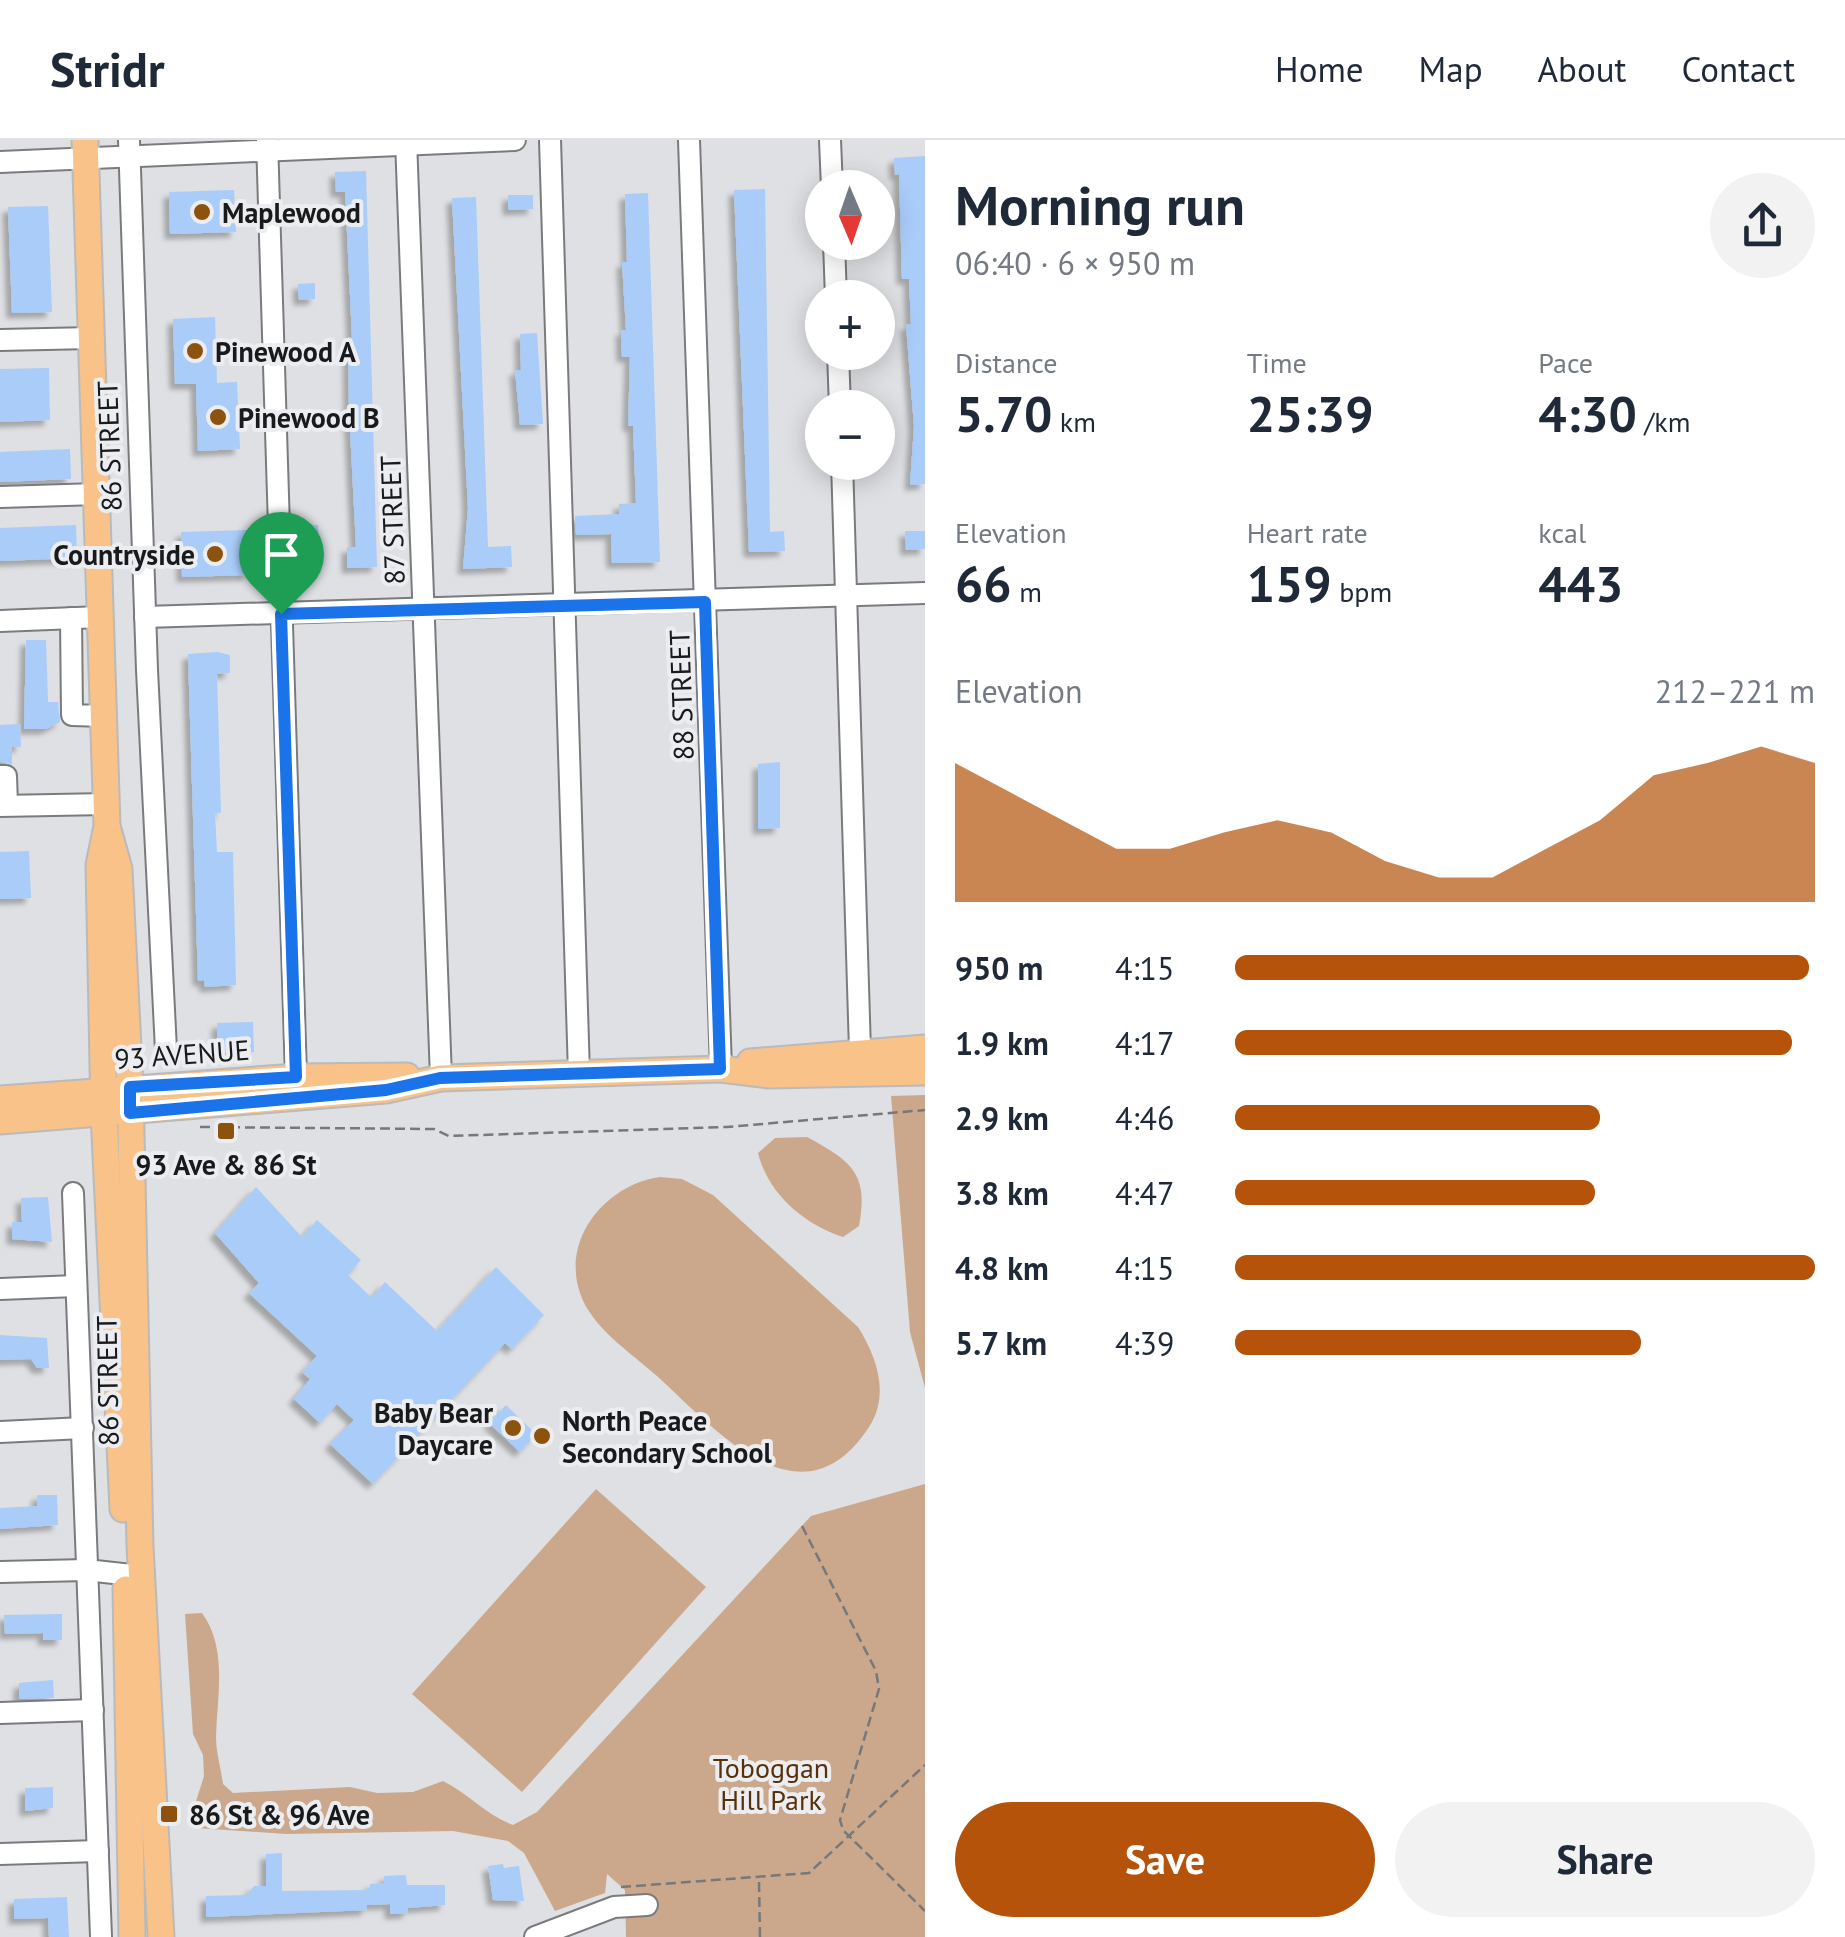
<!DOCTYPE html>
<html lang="en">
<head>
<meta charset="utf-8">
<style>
	body { margin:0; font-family:"PT Sans",sans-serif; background:#f2f2f3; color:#1f2937; height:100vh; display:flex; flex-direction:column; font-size:38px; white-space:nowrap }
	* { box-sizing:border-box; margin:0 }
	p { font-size:32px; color:#747a83 }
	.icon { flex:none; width:55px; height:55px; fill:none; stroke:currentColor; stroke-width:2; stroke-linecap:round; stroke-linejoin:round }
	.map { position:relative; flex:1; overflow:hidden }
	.details { display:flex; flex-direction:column; background:#fff; width:920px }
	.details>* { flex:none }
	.needle { width:65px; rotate:178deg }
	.buttons { position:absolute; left:805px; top:30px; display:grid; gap:20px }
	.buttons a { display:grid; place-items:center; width:90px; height:90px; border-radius:50%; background:#fff; box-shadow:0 5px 25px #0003; font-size:50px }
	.pin { position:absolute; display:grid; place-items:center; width:85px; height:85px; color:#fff; margin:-102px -42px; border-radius:50% 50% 50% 0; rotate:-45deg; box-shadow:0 0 10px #0007 }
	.pin .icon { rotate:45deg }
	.round { display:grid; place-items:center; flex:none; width:105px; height:105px; border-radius:52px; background:#f2f2f3 }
	.summary { display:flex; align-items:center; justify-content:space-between; height:170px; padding:0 30px }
	h1 { font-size:55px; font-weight:800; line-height:75px }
	.stats { display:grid; grid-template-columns:repeat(3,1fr); gap:15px; height:170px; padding:10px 30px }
	.stats div { display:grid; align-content:center }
	.stats b { font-size:50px; font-weight:800 }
	.stats small { font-size:28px; font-weight:400 }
	.stats p { font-size:28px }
	.chart { height:280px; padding:20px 30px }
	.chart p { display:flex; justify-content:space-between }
	.chart svg { width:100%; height:180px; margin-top:10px; fill:#b45309; opacity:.7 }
	.button { display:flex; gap:20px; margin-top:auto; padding:20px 30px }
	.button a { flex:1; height:115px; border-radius:60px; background:#b45309; color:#fff; font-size:40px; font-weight:800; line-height:115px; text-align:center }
	.button a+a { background:#f2f2f3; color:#1f2937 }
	ul { padding:0 30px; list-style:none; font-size:32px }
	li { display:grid; grid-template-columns:160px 120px 1fr; align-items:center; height:75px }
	li i { height:25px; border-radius:12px; background:#b45309 }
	header { display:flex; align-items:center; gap:60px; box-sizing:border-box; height:140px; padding:0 50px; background:#fff; border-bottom:2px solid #e0e1e3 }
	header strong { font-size:48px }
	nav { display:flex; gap:55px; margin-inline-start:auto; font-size:35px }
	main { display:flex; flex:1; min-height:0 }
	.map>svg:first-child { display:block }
	.green { fill:#cba88b }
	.building { fill:#a9ccf9; filter:url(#shadow) }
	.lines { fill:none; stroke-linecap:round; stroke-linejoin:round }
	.minor-casing { stroke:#7a7b7e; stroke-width:24 }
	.major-casing { stroke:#bababb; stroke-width:29 }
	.path { stroke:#76787a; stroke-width:2.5; stroke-dasharray:10 5; stroke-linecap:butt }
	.minor { stroke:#fff; stroke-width:20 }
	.major { stroke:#f8c289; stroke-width:25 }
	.route-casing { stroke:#fff; stroke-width:20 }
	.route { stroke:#1a73e8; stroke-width:12 }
	.poi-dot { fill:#8d520e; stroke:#ebedf0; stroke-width:4 }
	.labels { text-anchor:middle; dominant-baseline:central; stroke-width:8; stroke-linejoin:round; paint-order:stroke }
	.poi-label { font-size:28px; font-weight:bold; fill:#191a1b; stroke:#ebedf0; text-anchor:start }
	.street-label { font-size:28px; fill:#191a1b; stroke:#ebedf0 }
	.park-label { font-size:28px; fill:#563109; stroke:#ebedf0 }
</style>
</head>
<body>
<header>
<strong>Stridr</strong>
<nav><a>Home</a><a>Map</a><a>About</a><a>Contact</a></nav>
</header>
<main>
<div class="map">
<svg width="925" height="1797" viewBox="0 0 925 1797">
	<defs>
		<filter id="shadow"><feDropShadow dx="-5.5" dy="5.5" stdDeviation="2.5" flood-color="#0004"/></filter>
	</defs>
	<rect width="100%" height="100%" fill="#dee0e3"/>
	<!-- green -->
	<g class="green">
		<polygon points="925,955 925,1248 910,1192 891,956"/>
		<path d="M807,997C851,1021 869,1033 859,1086L843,1097C803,1084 768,1053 758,1013L775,998Z"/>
		<path d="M660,1037L682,1039L713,1055L858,1187C877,1217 890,1255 869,1287C801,1391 714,1288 657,1236C631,1213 591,1187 580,1153C561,1097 608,1044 660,1037Z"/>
		<path d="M925,1344V1797H626L625,1750L607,1734L605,1753L555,1771L524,1713L508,1701L453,1691L286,1694L196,1688L191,1677L204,1636L203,1615L193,1594L185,1474L202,1473C228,1509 217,1556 216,1597C216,1612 221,1629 223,1644L233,1653L350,1647L377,1653L413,1652L443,1641C469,1654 486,1675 513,1685L537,1672L811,1376Z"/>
		<polygon points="596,1349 706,1447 522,1652 412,1554"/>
	</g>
	<!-- building -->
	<g class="building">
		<polygon points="925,16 925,344 910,345 914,286 906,185 911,184 909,139 902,139 899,34 895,35 894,18"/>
		<polygon points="366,31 377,427 347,428 347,407 356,407 349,269 348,197 352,197 345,52 336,52 335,32"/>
		<polygon points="765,49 770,392 784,391 785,411 749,412 734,50"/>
		<polygon points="234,50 236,92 170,94 169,52"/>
		<polygon points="648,53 660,422 612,423 611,394 576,395 575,376 619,374 619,364 636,363 633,286 628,286 630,217 622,217 621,190 626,190 622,122 627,122 625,54"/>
		<polygon points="508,55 533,55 533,69 508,70"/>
		<polygon points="476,57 488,407 511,406 512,427 463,429 468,368 452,58"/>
		<polygon points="48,66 52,172 12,173 8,67"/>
		<polygon points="315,143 315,159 299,160 298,144"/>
		<polygon points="215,177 217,243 237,242 240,309 198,311 196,244 175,244 173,179"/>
		<polygon points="537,193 543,284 520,285 515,230 521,230 520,194"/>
		<polygon points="49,228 50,280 0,282 0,229"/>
		<polygon points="70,309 71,339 0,342 0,312"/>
		<polygon points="76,385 77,418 0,421 0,388"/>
		<polygon points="318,385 319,400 302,401 301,386"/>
		<polygon points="247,390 249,435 182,437 181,392"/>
		<polygon points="905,391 925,391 925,409 906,410"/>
		<polygon points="26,500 46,500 48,562 58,562 60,582 46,589 24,589"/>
		<polygon points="217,512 230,515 230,533 217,534 221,673 215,673 217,712 233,712 236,845 205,847 204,840 198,841 188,514"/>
		<polygon points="20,584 21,607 12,607 12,624 0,622 0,585"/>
		<polygon points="780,622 780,688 758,689 758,624"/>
		<polygon points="29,711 31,758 0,759 0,712"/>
		<polygon points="253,882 254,912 218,913 217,883"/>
		<polygon points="256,1047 302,1097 317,1080 361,1120 348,1135 372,1158 385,1142 437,1191 496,1127 544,1175 512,1209 505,1203 373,1344 330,1304 354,1280 337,1264 320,1283 294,1259 310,1239 302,1232 317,1216 249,1153 259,1143 215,1093"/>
		<polygon points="48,1057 52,1102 12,1099 12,1082 22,1082 21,1058"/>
		<polygon points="0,1195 47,1198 49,1228 37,1228 31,1219 0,1220"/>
		<polygon points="506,1265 536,1294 520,1312 489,1283"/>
		<polygon points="37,1355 57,1355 58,1385 0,1389 0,1368 37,1366"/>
		<polygon points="62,1474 62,1500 43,1500 43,1493 5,1494 4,1475"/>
		<polygon points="53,1540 54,1558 19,1559 19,1543"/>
		<polygon points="53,1647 53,1668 25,1671 25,1648"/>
		<polygon points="282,1713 282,1751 370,1750 370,1744 384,1743 384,1736 406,1735 407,1745 445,1745 445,1765 408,1768 408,1773 390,1774 390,1764 367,1765 367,1770 206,1777 206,1756 247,1755 254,1746 266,1746 266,1714"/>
		<polygon points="503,1724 504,1728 519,1726 524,1761 493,1760 488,1726"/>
		<polygon points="67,1757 69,1797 49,1797 48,1778 14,1779 14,1759"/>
	</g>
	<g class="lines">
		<defs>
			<g id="minor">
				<polyline points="129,0 147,530 166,910"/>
				<polyline points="267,0 296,937"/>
				<polyline points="406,0 441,938"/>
				<polyline points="550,0 579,934"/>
				<polyline points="689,0 721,929"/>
				<polyline points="830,0 832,48"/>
				<polyline points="0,22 515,0"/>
				<polyline points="834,102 836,158"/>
				<polyline points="0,200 92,198"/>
				<polyline points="838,212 840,268"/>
				<polyline points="842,322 860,911"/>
				<polyline points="0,357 98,354"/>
				<polyline points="145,477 925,453"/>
				<polyline points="71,478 72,575 105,576"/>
				<polyline points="0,481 101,477"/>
				<polyline points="0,636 6,636 7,665"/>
				<polyline points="0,666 107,664"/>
				<polyline points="73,1053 101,1797"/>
				<polyline points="0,1149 76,1146"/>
				<polyline points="0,1292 83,1288"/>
				<polyline points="0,1432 86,1430 141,1436"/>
				<polyline points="0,1573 93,1570"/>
				<polyline points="0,1714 98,1711"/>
				<polyline points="535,1797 614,1767 647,1765"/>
			</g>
			<g id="major">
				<polyline points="85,0 107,686 119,729 130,947 140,1406 161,1797"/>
				<polyline points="106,691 99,725 104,974 123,1369"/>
				<polyline points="750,922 925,908"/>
				<polyline points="0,959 296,937 407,936"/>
				<polyline points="0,981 386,950 441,938 721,929 769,935 925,932"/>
				<polyline points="126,1449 132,1797"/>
			</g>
		</defs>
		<!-- minor casing -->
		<use href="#minor" class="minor-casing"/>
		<!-- major casing -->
		<use href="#major" class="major-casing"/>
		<!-- path -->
		<g class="path">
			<polyline points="200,987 434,989 449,996 727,987 925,970"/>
			<polyline points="802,1386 876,1531 879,1549 840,1680 843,1690 925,1771"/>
			<polyline points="759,1742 760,1797"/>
			<polyline points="621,1747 809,1733 925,1625"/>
		</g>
		<!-- minor -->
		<use href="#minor" class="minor"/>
		<!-- major -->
		<use href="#major" class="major"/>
	</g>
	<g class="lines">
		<defs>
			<polygon id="route" points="705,462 720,929 440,938 386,950 130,973 130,947 296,937 281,474"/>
		</defs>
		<!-- route casing -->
		<use href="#route" class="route-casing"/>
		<!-- route -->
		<use href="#route" class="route"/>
	</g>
	<!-- markers -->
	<g class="poi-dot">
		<circle cx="202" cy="72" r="10"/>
		<circle cx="195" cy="211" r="10"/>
		<circle cx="218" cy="277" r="10"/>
		<circle cx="215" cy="414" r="10"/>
		<rect x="216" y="981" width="20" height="20" rx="5"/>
		<circle cx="513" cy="1288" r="10"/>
		<circle cx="542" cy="1296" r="10"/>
		<rect x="159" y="1664" width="20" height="20" rx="5"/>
	</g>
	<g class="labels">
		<!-- poi labels -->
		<g class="poi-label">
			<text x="222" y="72">Maplewood</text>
			<text x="215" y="211">Pinewood A</text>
			<text x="238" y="277">Pinewood B</text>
			<text x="195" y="414" text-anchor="end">Countryside</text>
			<text x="226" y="1024" text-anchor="middle">93 Ave &amp; 86 St</text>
			<text x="493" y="1272" text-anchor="end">Baby Bear<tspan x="493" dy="32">Daycare</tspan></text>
			<text x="562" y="1280">North Peace<tspan x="562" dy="32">Secondary School</tspan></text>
			<text x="189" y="1674">86 St &amp; 96 Ave</text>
		</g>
		<!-- street labels -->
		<g class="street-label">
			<text transform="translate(109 306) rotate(-92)">86 STREET</text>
			<text transform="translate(392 380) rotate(-92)">87 STREET</text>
			<text transform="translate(681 555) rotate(-92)">88 STREET</text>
			<text transform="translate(182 914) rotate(-4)">93 AVENUE</text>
			<text transform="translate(107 1241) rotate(-91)">86 STREET</text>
		</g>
		<!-- park labels -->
		<g class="park-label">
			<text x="771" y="1627">Toboggan<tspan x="771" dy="32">Hill Park</tspan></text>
		</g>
	</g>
</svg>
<div class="buttons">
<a><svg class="needle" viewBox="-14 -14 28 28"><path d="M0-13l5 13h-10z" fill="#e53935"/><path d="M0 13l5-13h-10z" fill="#747a83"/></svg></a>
<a>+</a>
<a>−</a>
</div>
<div class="pin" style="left:281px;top:474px;background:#1e9e55"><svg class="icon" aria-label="arrive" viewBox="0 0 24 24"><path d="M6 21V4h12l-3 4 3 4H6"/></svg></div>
</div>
<section class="details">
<div class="summary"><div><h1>Morning run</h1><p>06:40 · 6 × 950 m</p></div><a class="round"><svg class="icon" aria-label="share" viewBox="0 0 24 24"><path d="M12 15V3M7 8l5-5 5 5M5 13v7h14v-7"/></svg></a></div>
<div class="stats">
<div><p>Distance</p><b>5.70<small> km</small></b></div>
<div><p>Time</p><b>25:39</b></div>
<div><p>Pace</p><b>4:30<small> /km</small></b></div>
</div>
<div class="stats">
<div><p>Elevation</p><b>66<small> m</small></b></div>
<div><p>Heart rate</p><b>159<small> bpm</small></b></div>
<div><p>kcal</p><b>443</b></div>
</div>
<div class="chart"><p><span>Elevation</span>212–221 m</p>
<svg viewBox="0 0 160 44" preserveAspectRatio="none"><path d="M0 44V10L10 17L20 24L30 31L40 31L50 27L60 24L70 27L80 34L90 38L100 38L110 31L120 24L130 13L140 10L150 6L160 10V44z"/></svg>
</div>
<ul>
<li><b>950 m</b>4:15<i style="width:99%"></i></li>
<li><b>1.9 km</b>4:17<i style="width:96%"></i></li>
<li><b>2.9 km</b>4:46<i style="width:63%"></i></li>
<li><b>3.8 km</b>4:47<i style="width:62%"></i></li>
<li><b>4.8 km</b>4:15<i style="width:100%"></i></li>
<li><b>5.7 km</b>4:39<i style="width:70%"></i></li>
</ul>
<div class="button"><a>Save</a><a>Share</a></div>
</section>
</main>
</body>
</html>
